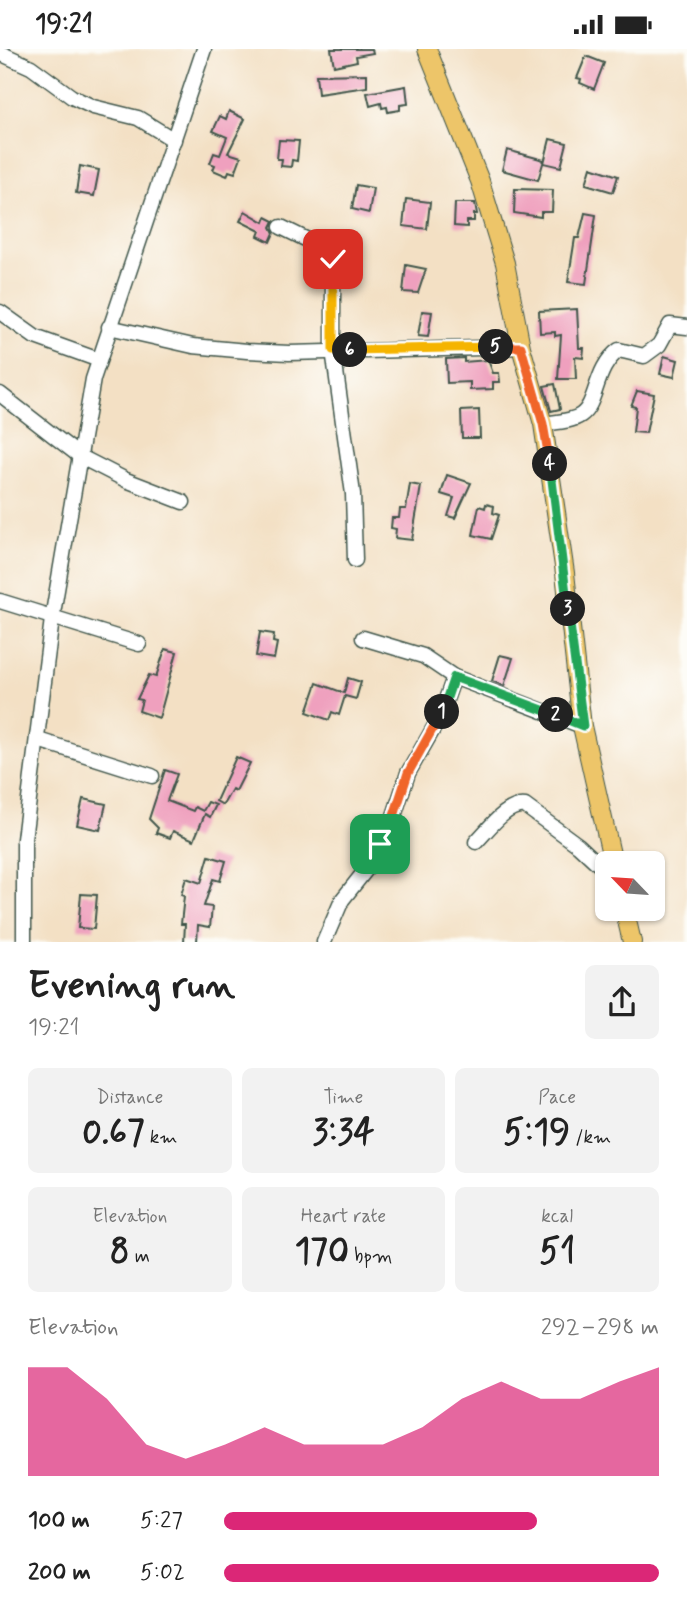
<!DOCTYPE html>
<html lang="en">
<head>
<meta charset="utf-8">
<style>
	body { margin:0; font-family:Mynerve,sans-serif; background:#f2f2f2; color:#222; height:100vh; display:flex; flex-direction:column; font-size:26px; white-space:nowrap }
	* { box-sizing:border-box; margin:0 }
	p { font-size:23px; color:#767676 }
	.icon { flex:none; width:38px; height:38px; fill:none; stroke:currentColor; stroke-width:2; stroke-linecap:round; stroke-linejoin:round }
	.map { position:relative; height:893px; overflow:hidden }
	.drawer { display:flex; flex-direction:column; background:#fff; flex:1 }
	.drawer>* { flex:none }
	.needle { width:46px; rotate:295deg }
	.tools { position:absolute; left:595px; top:802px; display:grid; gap:14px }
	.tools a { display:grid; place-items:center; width:70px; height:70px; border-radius:10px; background:#fff; box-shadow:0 2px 5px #0004; font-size:35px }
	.pin { position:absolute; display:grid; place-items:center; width:60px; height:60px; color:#fff; margin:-30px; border-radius:14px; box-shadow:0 4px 10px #0006 }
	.km { position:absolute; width:35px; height:35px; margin:-18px; border-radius:50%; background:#222; color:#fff; font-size:19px; line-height:35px; text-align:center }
	.round { display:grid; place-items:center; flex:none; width:74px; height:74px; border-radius:10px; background:#f2f2f2 }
	.head { display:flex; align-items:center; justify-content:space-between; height:119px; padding:0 28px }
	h1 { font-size:38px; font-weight:700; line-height:52px }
	.metrics { display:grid; grid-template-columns:repeat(3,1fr); gap:10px; height:119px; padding:7px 28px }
	.metrics div { display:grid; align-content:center; border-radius:10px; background:#f2f2f2; text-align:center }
	.metrics b { font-size:35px; font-weight:700 }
	.metrics small { font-size:19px; font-weight:400 }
	.metrics p { font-size:19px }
	.chart { height:196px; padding:14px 28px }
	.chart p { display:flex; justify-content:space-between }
	.chart svg { width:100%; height:126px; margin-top:7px; fill:#db2777; opacity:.7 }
	ul { padding:0 28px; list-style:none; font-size:23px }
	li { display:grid; grid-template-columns:112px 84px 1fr; align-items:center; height:52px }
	li i { height:18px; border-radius:9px; background:#db2777 }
	.status { display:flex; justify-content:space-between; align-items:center; height:49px; padding:0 35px; background:#fff; direction:ltr }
	.status svg { height:19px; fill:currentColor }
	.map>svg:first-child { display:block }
	.building { fill:#efa0be }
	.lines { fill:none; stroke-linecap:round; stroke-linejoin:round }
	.minor-casing { stroke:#3f554a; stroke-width:17 }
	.major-casing { stroke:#3f554a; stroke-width:20 }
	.minor { stroke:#fff; stroke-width:14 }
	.major { stroke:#edc569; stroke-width:18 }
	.split-1-casing { stroke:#fff; stroke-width:14 }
	.split-2-casing { stroke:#fff; stroke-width:14 }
	.split-3-casing { stroke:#fff; stroke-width:14 }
	.split-4-casing { stroke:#fff; stroke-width:14 }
	.split-5-casing { stroke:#fff; stroke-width:14 }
	.split-6-casing { stroke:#fff; stroke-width:14 }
	.split-7-casing { stroke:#fff; stroke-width:14 }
	.split-1 { stroke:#f0652b; stroke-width:9 }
	.split-2 { stroke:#22a559; stroke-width:9 }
	.split-3 { stroke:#22a559; stroke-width:9 }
	.split-4 { stroke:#22a559; stroke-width:9 }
	.split-5 { stroke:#f0652b; stroke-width:9 }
	.split-6 { stroke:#f5b400; stroke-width:9 }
	.split-7 { stroke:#f5b400; stroke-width:9 }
</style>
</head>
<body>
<div class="status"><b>19:21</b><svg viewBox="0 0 49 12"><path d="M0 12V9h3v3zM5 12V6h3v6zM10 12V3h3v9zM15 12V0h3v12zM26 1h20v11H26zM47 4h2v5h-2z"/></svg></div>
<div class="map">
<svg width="687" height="893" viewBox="0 0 687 893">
	<rect width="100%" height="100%" fill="#fdfcf7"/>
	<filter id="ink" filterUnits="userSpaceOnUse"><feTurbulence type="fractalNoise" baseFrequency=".0143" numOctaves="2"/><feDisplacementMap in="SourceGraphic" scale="14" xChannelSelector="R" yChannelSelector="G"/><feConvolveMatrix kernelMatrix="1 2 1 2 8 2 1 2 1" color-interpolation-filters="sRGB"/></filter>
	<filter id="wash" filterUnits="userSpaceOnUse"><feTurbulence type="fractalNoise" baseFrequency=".00686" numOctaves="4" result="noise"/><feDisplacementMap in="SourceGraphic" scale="28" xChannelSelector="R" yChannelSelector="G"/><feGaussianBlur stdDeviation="1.57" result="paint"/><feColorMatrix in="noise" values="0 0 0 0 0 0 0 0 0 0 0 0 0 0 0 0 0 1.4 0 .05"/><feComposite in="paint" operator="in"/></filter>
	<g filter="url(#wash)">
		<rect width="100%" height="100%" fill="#f3e0c4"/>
		<g id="blocks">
			<!-- building -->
			<g class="building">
				<polygon points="331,0 372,0 373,4 356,7 357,12 334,17"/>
				<polygon points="586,7 604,14 594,40 580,34 581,30 577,29"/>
				<polygon points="367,25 367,38 318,45 316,26"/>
				<polygon points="406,37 408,55 400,56 400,61 388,63 387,58 382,59 381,54 370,57 367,44"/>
				<polygon points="229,62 245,70 228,104 241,108 235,124 229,122 227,127 213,121 215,116 210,114 214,104 220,106 227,88 213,82 220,67 226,70"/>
				<polygon points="550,90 567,94 561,118 544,114"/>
				<polygon points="279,91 299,92 297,112 292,111 291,118 281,117 282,110 277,110"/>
				<polygon points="507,101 544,111 538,131 502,121"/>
				<polygon points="80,117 99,121 94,147 76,144"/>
				<polygon points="591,118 618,127 613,143 586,135"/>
				<polygon points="356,136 373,139 369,164 352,160"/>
				<polygon points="515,140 553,141 552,163 541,163 541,168 514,164"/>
				<polygon points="406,150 430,153 427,180 403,177"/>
				<polygon points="455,154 475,154 477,165 474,165 474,172 467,172 467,178 454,177"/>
				<polygon points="245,162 264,173 266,168 274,172 271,178 274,184 270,193 258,187 260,182 240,172"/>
				<polygon points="585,164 596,166 586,235 568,233 575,189 579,189"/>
				<polygon points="406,216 426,220 418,244 403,243"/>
				<polygon points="577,260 579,299 584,299 583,309 575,308 576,330 558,330 561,286 555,287 555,283 540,284 539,262"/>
				<polygon points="422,262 432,263 428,288 418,287"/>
				<polygon points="664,307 678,311 674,328 660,325"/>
				<polygon points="464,309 464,313 488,311 493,324 499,324 500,333 493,333 493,340 470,341 470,333 447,334 446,310"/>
				<polygon points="555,335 560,360 551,362 544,337"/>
				<polygon points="637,342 654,345 646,384 633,383 636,358 631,357"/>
				<polygon points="479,361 480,389 462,389 461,362"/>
				<polygon points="447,426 471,434 455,469 448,467 454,449 441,445"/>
				<polygon points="410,435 421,437 412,491 395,489 396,480 391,479 392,469 399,469 400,460 406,460"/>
				<polygon points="486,455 494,457 493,464 499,466 491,490 473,486 479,457 485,459"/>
				<polygon points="260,583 274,585 273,593 277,594 274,610 256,607"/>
				<polygon points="165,600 177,603 159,669 139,662 142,651 137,650 149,626 156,628"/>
				<polygon points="500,606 513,609 504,637 492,632"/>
				<polygon points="348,629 361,633 356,650 345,647 339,666 332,663 329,671 307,663 317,634 344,644"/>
				<polygon points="236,708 250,714 236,742 232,740 223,756 216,752"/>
				<polygon points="165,721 177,725 167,752 193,762 195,758 203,762 208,753 216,756 210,768 205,765 194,791 173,782 170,789 156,784 158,779 149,770"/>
				<polygon points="83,750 106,755 100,781 77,776"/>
				<polygon points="209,807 226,812 220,832 213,830 204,857 212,858 210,878 198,876 197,893 184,893 185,875 181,875 184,847 181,846 186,829 201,834"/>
				<polygon points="81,845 97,846 94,880 78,879"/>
			</g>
		</g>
	</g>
	<g filter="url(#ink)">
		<use href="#blocks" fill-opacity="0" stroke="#3f554a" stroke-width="2"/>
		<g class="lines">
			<defs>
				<g id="minor">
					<polyline points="0,4 31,18 72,48 93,58 138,69 174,91"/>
					<polyline points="281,178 328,201 333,210 333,301 353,445 355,511"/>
					<polyline points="0,263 35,288 99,311"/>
					<polyline points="109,278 193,297 247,302 289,304 521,298"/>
					<polyline points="0,345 81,408 126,431 183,453"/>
					<path d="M543,375C555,373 571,373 581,366C598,354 594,319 619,301L644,307L659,296L670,276L687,278"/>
					<polyline points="0,552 139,595"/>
					<polyline points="363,589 423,607 454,628 582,677"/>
					<polyline points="38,691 152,727"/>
					<path d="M476,793C488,781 507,754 525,757L578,796L607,823"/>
					<polyline points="24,893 24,790 52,570 93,330 204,0"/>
					<polyline points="324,893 342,851 369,817 393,770 408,724 440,668 454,628"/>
				</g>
				<g id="major">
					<polyline points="427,0 480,132 505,214 521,298 543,375 565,524 582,677 613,814"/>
					<polyline points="624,859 632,893"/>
				</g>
			</defs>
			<!-- minor casing -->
			<use href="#minor" class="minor-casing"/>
			<!-- major casing -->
			<use href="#major" class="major-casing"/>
			<!-- minor -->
			<use href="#minor" class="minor"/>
			<!-- major -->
			<use href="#major" class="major"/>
		</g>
	</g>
	<g class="lines" filter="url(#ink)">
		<defs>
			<polyline id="split-1" points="380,795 393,770 408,724 442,663"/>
			<polyline id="split-2" points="442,663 454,628 556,666"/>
			<polyline id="split-3" points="556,666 583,677 568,560"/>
			<polyline id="split-4" points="550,415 568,560"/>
			<polyline id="split-5" points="496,298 521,298 543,375 550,415"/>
			<polyline id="split-6" points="350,301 496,298"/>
			<polyline id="split-7" points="333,210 333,301 350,301"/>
		</defs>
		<!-- split-1 casing -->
		<use href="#split-1" class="split-1-casing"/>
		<!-- split-2 casing -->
		<use href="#split-2" class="split-2-casing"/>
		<!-- split-3 casing -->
		<use href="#split-3" class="split-3-casing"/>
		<!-- split-4 casing -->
		<use href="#split-4" class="split-4-casing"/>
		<!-- split-5 casing -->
		<use href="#split-5" class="split-5-casing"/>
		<!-- split-6 casing -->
		<use href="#split-6" class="split-6-casing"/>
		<!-- split-7 casing -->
		<use href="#split-7" class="split-7-casing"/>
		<!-- split-1 -->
		<use href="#split-1" class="split-1"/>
		<!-- split-2 -->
		<use href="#split-2" class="split-2"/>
		<!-- split-3 -->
		<use href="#split-3" class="split-3"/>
		<!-- split-4 -->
		<use href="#split-4" class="split-4"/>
		<!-- split-5 -->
		<use href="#split-5" class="split-5"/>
		<!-- split-6 -->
		<use href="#split-6" class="split-6"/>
		<!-- split-7 -->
		<use href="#split-7" class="split-7"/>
	</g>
</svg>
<div class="tools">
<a><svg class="needle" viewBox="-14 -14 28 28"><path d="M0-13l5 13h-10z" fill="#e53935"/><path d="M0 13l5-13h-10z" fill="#767676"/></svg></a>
</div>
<div class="pin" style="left:380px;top:795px;background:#1e9e55"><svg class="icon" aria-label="arrive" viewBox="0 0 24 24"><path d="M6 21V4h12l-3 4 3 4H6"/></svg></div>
<div class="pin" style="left:333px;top:210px;background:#d93025"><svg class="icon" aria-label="check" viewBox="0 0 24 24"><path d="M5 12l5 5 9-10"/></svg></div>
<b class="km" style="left:442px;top:663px">1</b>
<b class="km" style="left:556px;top:666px">2</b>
<b class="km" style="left:568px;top:560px">3</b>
<b class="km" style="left:550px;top:415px">4</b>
<b class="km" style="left:496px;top:298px">5</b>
<b class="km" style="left:350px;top:301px">6</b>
</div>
<section class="drawer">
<div class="head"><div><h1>Evening run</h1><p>19:21</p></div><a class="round"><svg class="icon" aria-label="share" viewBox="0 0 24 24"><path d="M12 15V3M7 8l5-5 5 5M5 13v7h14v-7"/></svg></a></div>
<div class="metrics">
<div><p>Distance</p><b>0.67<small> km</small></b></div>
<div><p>Time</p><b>3:34</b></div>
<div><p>Pace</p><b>5:19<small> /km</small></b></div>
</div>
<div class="metrics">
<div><p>Elevation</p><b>8<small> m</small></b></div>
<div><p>Heart rate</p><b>170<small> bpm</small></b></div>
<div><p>kcal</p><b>51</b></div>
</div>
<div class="chart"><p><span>Elevation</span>292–298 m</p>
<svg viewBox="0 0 160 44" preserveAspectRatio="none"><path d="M0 44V6L10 6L20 17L30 33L40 38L50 33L60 27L70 33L80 33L90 33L100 27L110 17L120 11L130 17L140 17L150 11L160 6V44z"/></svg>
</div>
<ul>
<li><b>100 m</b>5:27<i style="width:72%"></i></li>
<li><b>200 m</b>5:02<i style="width:100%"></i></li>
</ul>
</section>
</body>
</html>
